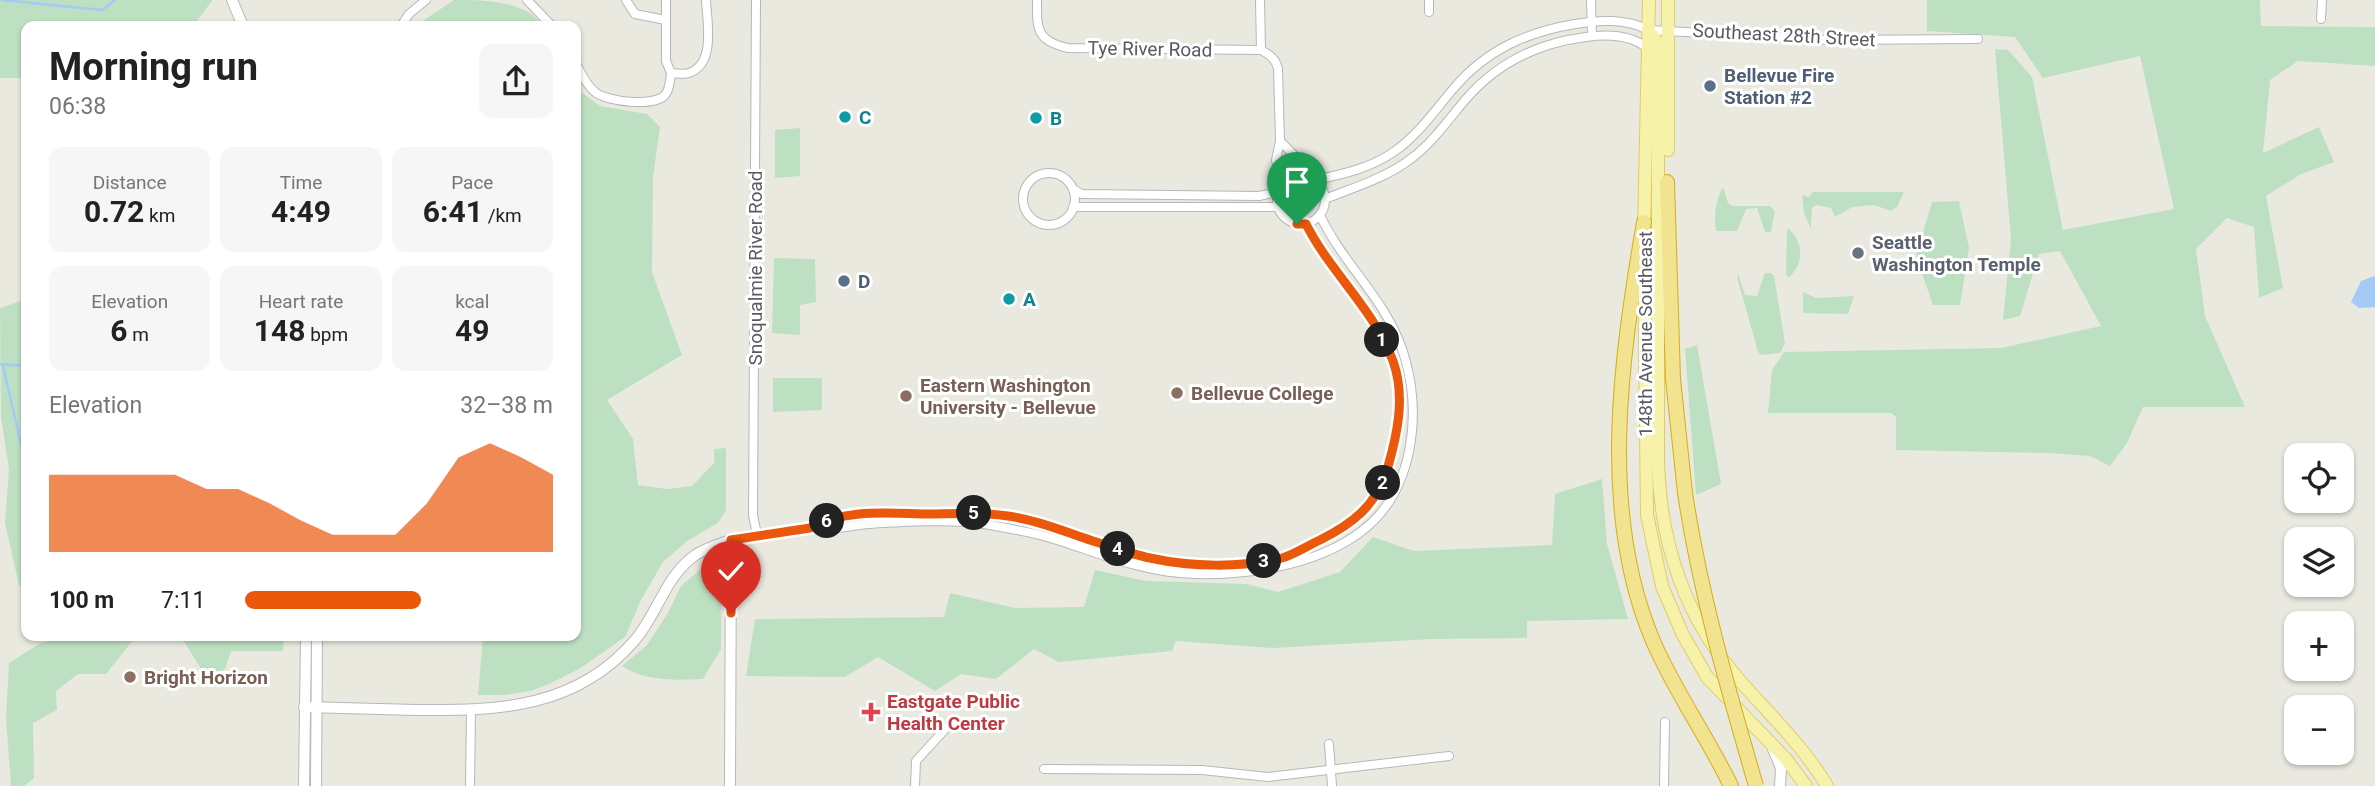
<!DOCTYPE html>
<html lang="en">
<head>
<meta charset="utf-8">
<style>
	body { margin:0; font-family:Roboto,sans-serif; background:#f6f6f6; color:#222; height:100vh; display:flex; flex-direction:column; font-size:26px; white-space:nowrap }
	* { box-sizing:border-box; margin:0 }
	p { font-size:23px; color:#767676 }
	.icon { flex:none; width:38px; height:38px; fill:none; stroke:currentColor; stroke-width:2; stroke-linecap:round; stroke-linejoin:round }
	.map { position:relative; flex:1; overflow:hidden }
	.drawer { position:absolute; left:21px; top:21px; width:560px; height:620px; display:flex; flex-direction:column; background:#fff; border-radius:14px; box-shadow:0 2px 5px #0004 }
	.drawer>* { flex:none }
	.fabs { position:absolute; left:2284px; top:443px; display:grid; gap:14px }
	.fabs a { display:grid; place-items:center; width:70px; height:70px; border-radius:14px; background:#fff; box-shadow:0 2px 5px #0004; font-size:35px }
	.pin { position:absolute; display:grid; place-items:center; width:60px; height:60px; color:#fff; margin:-72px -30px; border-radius:50% 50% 50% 0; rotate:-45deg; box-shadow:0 0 7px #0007 }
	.pin .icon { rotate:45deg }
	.km { position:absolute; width:35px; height:35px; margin:-18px; border-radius:50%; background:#222; color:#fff; font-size:19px; line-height:35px; text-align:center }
	.round { display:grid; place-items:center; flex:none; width:74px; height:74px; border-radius:14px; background:#f6f6f6 }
	.overview { display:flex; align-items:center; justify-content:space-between; height:119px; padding:0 28px }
	h1 { font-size:38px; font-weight:700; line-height:52px }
	.stats { display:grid; grid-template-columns:repeat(3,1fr); gap:10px; height:119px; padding:7px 28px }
	.stats div { display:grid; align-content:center; border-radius:14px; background:#f6f6f6; text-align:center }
	.stats b { font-size:30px; font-weight:700 }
	.stats small { font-size:19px; font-weight:400 }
	.stats p { font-size:19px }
	.chart { height:196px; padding:14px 28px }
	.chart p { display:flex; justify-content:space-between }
	.chart svg { width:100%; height:126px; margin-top:7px; fill:#ea580c; opacity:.7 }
	ul { padding:0 28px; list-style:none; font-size:23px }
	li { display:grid; grid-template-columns:112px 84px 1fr; align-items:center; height:52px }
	li i { height:18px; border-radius:9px; background:#ea580c }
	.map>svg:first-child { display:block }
	.green { fill:#bee0c2 }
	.water { fill:#a5caf6 }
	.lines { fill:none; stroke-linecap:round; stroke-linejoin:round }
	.stream { stroke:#a5caf6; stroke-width:2.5 }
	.street-casing { stroke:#b6b7bc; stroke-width:10 }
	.secondary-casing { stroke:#b6b8be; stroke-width:12 }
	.primary-casing { stroke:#e3cb61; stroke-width:14 }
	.highway-casing { stroke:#d6ad15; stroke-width:16 }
	.street { stroke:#fff; stroke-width:8 }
	.secondary { stroke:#fff; stroke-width:10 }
	.primary { stroke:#f7f2a9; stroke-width:12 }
	.highway { stroke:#f2e390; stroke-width:14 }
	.highway-bridge-casing { stroke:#d6ad15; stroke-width:16; stroke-linecap:butt }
	.highway-bridge { stroke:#f2e390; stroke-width:14 }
	.route-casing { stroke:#fff; stroke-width:14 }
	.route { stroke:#ea580c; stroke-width:9 }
	.service-dot { fill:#5c6f8a; stroke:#fff; stroke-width:2.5 }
	.culture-dot { fill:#0f9aa8; stroke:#fff; stroke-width:2.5 }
	.worship-dot { fill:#6b7280; stroke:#fff; stroke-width:2.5 }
	.education-dot { fill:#8d6e63; stroke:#fff; stroke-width:2.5 }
	.health-dot { fill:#e0444e; stroke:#fff; stroke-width:2.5 }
	.labels { text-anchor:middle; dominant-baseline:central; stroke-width:6; stroke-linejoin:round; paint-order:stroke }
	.street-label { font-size:19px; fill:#595b60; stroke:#fff }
	.service-label { font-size:19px; font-weight:bold; fill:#4e5e75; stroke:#fff; text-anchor:start }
	.culture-label { font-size:19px; font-weight:bold; fill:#0d838f; stroke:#fff; text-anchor:start }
	.worship-label { font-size:19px; font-weight:bold; fill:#5b616d; stroke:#fff; text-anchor:start }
	.education-label { font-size:19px; font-weight:bold; fill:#785e54; stroke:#fff; text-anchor:start }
	.health-label { font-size:19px; font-weight:bold; fill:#be3a42; stroke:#fff; text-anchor:start }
</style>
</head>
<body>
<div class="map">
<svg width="2375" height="786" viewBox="0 0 2375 786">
	<rect width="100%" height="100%" fill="#eae9e0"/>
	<!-- green -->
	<g class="green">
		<polygon points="0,0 212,0 212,1 193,26 26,26 26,78 0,78"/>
		<path d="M454,0C479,0 529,0 542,26H415Z"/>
		<polygon points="1927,0 2260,0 2261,26 2375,27 2375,66 2298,61 2270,80 2263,153 2319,127 2334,162 2301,174 2266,196 2283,288 2259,298 2254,227 2227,218 2196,249 2205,316 2245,407 2143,407 2127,443 2110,466 2090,456 2050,453 1896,450 1896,417 1891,413 1768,413 1772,370 1784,352 2001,348 2101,326 2060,251 2039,254 2020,316 2003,320 2011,239 1995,49 2008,50 2032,77 2063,230 2174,209 2140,56 2043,78 2015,37 1927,31"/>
		<polygon points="576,88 600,106 647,114 660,127 653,177 652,272 682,355 607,400 633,439 638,485 667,489 692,486 714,463 714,449 726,448 726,510 718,523 687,541 663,562 641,600 625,637 579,669 547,685 530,691 505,695 478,695 483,635 576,635"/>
		<polygon points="800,128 800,176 775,178 775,130"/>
		<circle cx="1301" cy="200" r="16"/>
		<path d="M1723,187L1728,203L1732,206H1770L1775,211L1771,232H1765L1757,208L1746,209L1737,231H1716C1714,215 1715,202 1723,187Z"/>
		<polygon points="1813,192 1904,192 1897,207 1891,211 1874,205 1852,207 1835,217 1831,208 1817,205 1812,208 1811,229 1804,213 1802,195 1809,197"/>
		<polygon points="1959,201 1969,248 1960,305 1933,305 1916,256 1932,202"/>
		<path d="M1787,229H1789C1803,242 1805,263 1789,277L1786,275Z"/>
		<polygon points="774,258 815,259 816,302 800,305 800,335 772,333"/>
		<polygon points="1765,273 1771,273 1774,276 1785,343 1780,353 1761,355 1758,352 1737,277 1738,274 1745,295 1757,296"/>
		<polygon points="1803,292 1816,298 1854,296 1848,314 1803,313"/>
		<polygon points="26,299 26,592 19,585 5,523 9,469 1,417 0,308"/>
		<polygon points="1697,345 1721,484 1696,495 1685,349"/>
		<polygon points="773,378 822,378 822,410 773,412"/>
		<polygon points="1602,479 1607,544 1628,619 1527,621 1527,638 1432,639 1273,648 1176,641 1172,651 1059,662 1034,649 996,679 961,674 935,691 878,657 845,677 746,676 755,619 944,617 950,593 1015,608 1084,607 1095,570 1146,581 1246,584 1278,592 1340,572 1373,537 1414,551 1552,545 1555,494"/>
		<path d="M709,562L721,577V649L703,679C675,680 646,682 622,666L647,645L668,613L681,586Z"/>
		<polygon points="62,635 137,635 106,674 78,674 56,691 57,710 33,723 34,778 24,786 11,786 6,718 9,663 39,644 62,637"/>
		<polygon points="180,635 284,635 283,651 231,651 225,669 206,677"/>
	</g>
	<!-- water -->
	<polygon class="water" points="2375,276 2375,307 2359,308 2351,302 2361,281"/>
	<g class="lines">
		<!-- stream -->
		<g class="stream">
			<polyline points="2,0 102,10 115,0"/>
			<polyline points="0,364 26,366"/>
			<polyline points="3,366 26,466"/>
		</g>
		<defs>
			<g id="street">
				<polyline points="527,0 552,26"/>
				<polyline points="626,0 635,14 666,20"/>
				<path d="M666,0V61L671,73C676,73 684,75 689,73C716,64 707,22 706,0"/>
				<polyline points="756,0 753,515 757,535"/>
				<path d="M1037,0C1037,29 1036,41 1068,48L1261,50C1270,55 1276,59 1278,69L1280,141L1276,160L1282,185"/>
				<polyline points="1260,0 1261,50"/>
				<polyline points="1591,0 1592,36"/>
				<polyline points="1429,12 1429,0"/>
				<polyline points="2321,19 2322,0"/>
				<polyline points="401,26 409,14 426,0"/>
				<path d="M576,64C581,73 586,85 595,92C607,102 654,107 665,95C670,89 670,80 671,73"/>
				<polyline points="1280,141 1294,155 1301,176"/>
				<circle cx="1049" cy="199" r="26"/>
				<circle cx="1301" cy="200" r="24"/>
				<path d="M1315,180C1344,174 1371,168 1395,151C1419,134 1435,110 1454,88C1486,50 1527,32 1575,24C1599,20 1626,18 1648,30L1830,40L1978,39"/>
				<polyline points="1073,189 1082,194 1259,196 1278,192"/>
				<path d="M1325,199C1355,187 1386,178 1412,158C1433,142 1449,119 1466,99C1498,62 1538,43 1586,37C1607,34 1630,34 1647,48"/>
				<polyline points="1073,207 1278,207"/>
				<path d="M810,528C842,511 878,512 913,513C946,514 981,510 1013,517C1060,528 1104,549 1150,558C1191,567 1241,569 1282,558C1296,553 1311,544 1325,537C1355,522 1377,504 1387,470C1397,436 1406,396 1393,361C1374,309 1330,272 1306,224"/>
				<path d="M731,540L810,528C829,531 849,526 868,524C902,522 951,519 984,524C1005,528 1027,531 1047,537C1091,550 1133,569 1180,573C1238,578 1315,567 1362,531C1414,491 1422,414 1404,355C1388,301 1343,265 1320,215"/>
				<polyline points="1329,744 1332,786"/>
				<polyline points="1044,769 1202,770 1268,777 1449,756"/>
				<polyline points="470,786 471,711"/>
				<polyline points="915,786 916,761 948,726"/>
				<polyline points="1664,786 1665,722"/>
			</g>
			<g id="secondary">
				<polyline points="232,0 243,26"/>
				<path d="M304,707C342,708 379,709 416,710C499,711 577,708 635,640C658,613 666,574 697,554C707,548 720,544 731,540L730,786"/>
				<polyline points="1773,749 1781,768 1780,786"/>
				<polyline points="304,786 306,635"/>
				<polyline points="316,786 317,635"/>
			</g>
			<g id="primary">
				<path d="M1648,30L1656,40L1658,51V460C1660,545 1685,618 1741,682C1771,716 1804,747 1827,786"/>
				<polyline points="1668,150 1668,0"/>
				<polyline points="1644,231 1649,0"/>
				<polyline points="1644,249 1647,515 1662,586 1682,633 1707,677 1786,759 1806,786"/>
			</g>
			<g id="highway">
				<polyline points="1667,182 1673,379 1685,493"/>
				<path d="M1644,222C1621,358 1598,511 1653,641C1675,692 1707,736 1731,786"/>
			</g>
		</defs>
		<!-- street casing -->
		<use href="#street" class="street-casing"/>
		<!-- secondary casing -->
		<use href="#secondary" class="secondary-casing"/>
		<!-- primary casing -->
		<use href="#primary" class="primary-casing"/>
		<!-- highway casing -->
		<use href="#highway" class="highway-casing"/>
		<!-- street -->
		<use href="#street" class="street"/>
		<!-- secondary -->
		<use href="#secondary" class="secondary"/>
		<!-- primary -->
		<use href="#primary" class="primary"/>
		<!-- highway -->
		<use href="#highway" class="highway"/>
		<defs>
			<path id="highway-bridge" d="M1685,493C1700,593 1728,689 1756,786"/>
		</defs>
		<!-- highway-bridge casing -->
		<use href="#highway-bridge" class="highway-bridge-casing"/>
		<!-- highway-bridge -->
		<use href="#highway-bridge" class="highway-bridge"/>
	</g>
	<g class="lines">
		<defs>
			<path id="route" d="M731,613V540L810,528C846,509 885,513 924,514C952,514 980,512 1008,516C1036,520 1063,531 1090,540C1109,546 1130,554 1150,558C1191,567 1241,568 1282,558C1295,554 1307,546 1320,540C1352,524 1376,506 1387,470C1397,436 1406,397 1393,361C1374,309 1330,272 1306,224H1297"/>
		</defs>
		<!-- route casing -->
		<use href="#route" class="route-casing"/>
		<!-- route -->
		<use href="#route" class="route"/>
	</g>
	<!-- markers -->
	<g class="service-dot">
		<circle cx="1710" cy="86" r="7"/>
		<circle cx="844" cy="281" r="7"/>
	</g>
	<g class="culture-dot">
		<circle cx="845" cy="117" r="7"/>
		<circle cx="1036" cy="118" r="7"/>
		<circle cx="1009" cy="299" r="7"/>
	</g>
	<circle class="worship-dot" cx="1858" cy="253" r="7"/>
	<g class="education-dot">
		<circle cx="1177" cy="393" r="7"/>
		<circle cx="906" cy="396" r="7"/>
		<circle cx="130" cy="677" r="7"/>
	</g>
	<path class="health-dot" d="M867.5 701.5h7v7h7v7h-7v7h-7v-7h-7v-7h7z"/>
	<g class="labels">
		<!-- street labels -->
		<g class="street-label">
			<text transform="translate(1784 35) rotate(3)">Southeast 28th Street</text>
			<text transform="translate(1150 49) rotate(1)">Tye River Road</text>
			<text transform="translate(755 268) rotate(-90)">Snoqualmie River Road</text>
			<text transform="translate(1645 334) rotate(-90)">148th Avenue Southeast</text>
		</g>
		<!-- service labels -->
		<g class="service-label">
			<text x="1724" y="75">Bellevue Fire<tspan x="1724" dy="22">Station #2</tspan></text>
			<text x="858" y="281">D</text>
		</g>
		<!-- culture labels -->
		<g class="culture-label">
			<text x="859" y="117">C</text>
			<text x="1050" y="118">B</text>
			<text x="1023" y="299">A</text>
		</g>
		<!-- worship labels -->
		<g class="worship-label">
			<text x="1872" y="242">Seattle<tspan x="1872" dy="22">Washington Temple</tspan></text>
		</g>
		<!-- education labels -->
		<g class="education-label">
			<text x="920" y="385">Eastern Washington<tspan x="920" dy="22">University - Bellevue</tspan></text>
			<text x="1191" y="393">Bellevue College</text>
			<text x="144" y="677">Bright Horizon</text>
		</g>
		<!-- health labels -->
		<g class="health-label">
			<text x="887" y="701">Eastgate Public<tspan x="887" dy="22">Health Center</tspan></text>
		</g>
	</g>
</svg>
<div class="fabs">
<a><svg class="icon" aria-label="locate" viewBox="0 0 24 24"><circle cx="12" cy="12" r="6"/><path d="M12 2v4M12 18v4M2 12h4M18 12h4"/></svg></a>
<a><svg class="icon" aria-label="layers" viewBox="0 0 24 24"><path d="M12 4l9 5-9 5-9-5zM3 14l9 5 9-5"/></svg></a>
<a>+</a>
<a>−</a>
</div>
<div class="pin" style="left:1297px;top:224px;background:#1e9e55"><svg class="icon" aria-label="arrive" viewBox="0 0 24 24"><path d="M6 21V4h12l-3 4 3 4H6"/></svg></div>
<div class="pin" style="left:731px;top:613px;background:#d93025"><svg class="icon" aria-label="check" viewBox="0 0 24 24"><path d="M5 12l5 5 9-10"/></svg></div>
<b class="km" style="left:1382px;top:340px">1</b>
<b class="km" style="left:1383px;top:483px">2</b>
<b class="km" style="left:1264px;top:561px">3</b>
<b class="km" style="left:1118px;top:549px">4</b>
<b class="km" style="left:974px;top:513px">5</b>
<b class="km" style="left:827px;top:521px">6</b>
<section class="drawer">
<div class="overview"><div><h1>Morning run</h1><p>06:38</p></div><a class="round"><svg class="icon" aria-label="share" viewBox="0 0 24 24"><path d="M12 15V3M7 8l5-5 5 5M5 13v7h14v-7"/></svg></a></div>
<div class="stats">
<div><p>Distance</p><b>0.72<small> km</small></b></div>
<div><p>Time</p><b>4:49</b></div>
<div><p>Pace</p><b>6:41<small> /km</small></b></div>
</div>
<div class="stats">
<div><p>Elevation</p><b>6<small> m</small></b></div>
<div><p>Heart rate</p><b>148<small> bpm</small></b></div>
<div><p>kcal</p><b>49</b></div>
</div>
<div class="chart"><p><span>Elevation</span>32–38 m</p>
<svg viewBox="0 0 160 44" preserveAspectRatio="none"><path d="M0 44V17L10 17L20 17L30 17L40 17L50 22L60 22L70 27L80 33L90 38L100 38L110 38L120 27L130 11L140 6L150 11L160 17V44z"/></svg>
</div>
<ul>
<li><b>100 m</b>7:11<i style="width:57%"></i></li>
</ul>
</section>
</div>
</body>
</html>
